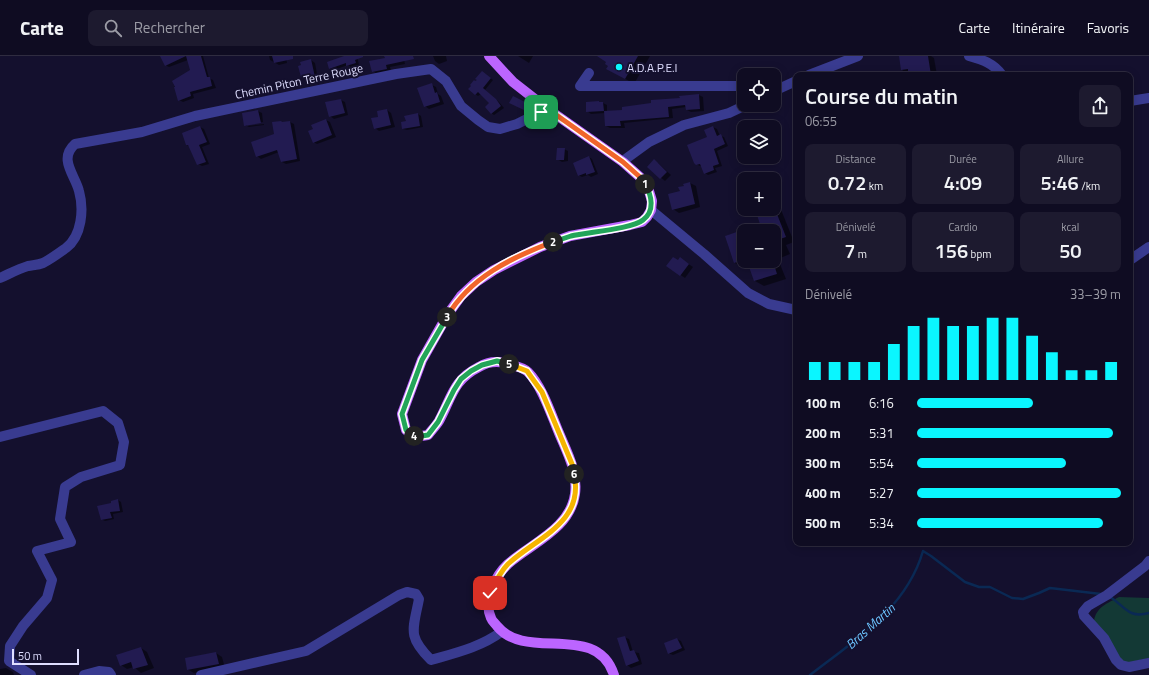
<!DOCTYPE html>
<html lang="fr">
<head>
<meta charset="utf-8">
<style>
	body { margin:0; font-family:"Titillium Web",sans-serif; background:#1d1a2f; color:#f1f3f6; height:100vh; display:flex; flex-direction:column; font-size:15px; white-space:nowrap }
	* { box-sizing:border-box; margin:0 }
	p { font-size:13px; color:#9b9ba5 }
	.icon { flex:none; width:22px; height:22px; fill:none; stroke:currentColor; stroke-width:2; stroke-linecap:round; stroke-linejoin:round }
	.map { position:relative; flex:1; overflow:hidden }
	.details { position:absolute; left:793px; top:16px; width:340px; height:474px; display:flex; flex-direction:column; background:#0f0c22; border-radius:8px; box-shadow:0 2px 10px #0003,0 0 0 1px #2f2c40 }
	.details>* { flex:none }
	.controls { position:absolute; left:737px; top:12px; display:grid; gap:8px }
	.controls a { display:grid; place-items:center; width:44px; height:44px; border-radius:8px; background:#0f0c22; box-shadow:0 2px 10px #0003,0 0 0 1px #2f2c40; font-size:20px }
	.scale { position:absolute; left:12px; bottom:10px; width:67px; box-sizing:border-box; padding-left:4px; border:2px solid #dfdeff; border-top:0; font-size:11px; line-height:14px; white-space:nowrap; color:#dfdeff; -webkit-text-stroke:3px #14102e; paint-order:stroke }
	.pin { position:absolute; display:grid; place-items:center; width:34px; height:34px; color:#fff; margin:-17px; border-radius:8px; box-shadow:0 2px 6px #0006 }
	.km { position:absolute; width:20px; height:20px; margin:-10px; border-radius:50%; background:#222; color:#fff; font-size:11px; line-height:20px; text-align:center }
	.round { display:grid; place-items:center; flex:none; width:42px; height:42px; border-radius:8px; background:#1d1a2f }
	.overview { display:flex; align-items:center; justify-content:space-between; height:68px; padding:0 12px }
	h1 { font-size:22px; font-weight:600; line-height:30px }
	.stats { display:grid; grid-template-columns:repeat(3,1fr); gap:6px; height:68px; padding:4px 12px }
	.stats div { display:grid; align-content:center; border-radius:8px; background:#1d1a2f; text-align:center }
	.stats b { font-size:20px; font-weight:600 }
	.stats small { font-size:11px; font-weight:400 }
	.stats p { font-size:11px }
	.chart { height:112px; padding:8px 12px }
	.chart p { display:flex; justify-content:space-between }
	.chart svg { width:100%; height:72px; margin-top:4px; stroke:#0af6ff; stroke-width:6 }
	ul { padding:0 12px; list-style:none; font-size:13px }
	li { display:grid; grid-template-columns:64px 48px 1fr; align-items:center; height:30px }
	li i { height:10px; border-radius:5px; background:#0af6ff }
	header { display:flex; align-items:center; gap:24px; box-sizing:border-box; height:56px; padding:0 20px; background:#0f0c22; border-bottom:1px solid #2f2c40 }
	header strong { font-size:19px }
	nav { display:flex; gap:22px; margin-inline-start:auto; font-size:14px }
	.search { width:280px; height:36px; background:#1d1a2f; display:flex; align-items:center; gap:10px; box-sizing:border-box; padding:0 14px; border-radius:8px; color:#9b9ba5; font-size:15px }
	.map>svg:first-child { display:block }
	.green { fill:#133935 }
	.shadow { fill:#0007; fill-rule:evenodd }
	.lines { fill:none; stroke-linecap:round; stroke-linejoin:round }
	.stream { stroke:#0a2954; stroke-width:2.5 }
	.building { fill:#221b51 }
	.minor { stroke:#393b90; stroke-width:10 }
	.major { stroke:#bc65ff; stroke-width:10 }
	.split-1-casing { stroke:#fff; stroke-width:8 }
	.split-2-casing { stroke:#fff; stroke-width:8 }
	.split-3-casing { stroke:#fff; stroke-width:8 }
	.split-4-casing { stroke:#fff; stroke-width:8 }
	.split-5-casing { stroke:#fff; stroke-width:8 }
	.split-6-casing { stroke:#fff; stroke-width:8 }
	.split-7-casing { stroke:#fff; stroke-width:8 }
	.split-1 { stroke:#f0652b; stroke-width:5 }
	.split-2 { stroke:#22a559; stroke-width:5 }
	.split-3 { stroke:#f0652b; stroke-width:5 }
	.split-4 { stroke:#22a559; stroke-width:5 }
	.split-5 { stroke:#22a559; stroke-width:5 }
	.split-6 { stroke:#f5b400; stroke-width:5 }
	.split-7 { stroke:#f5b400; stroke-width:5 }
	.poi-dot { fill:#0af6ff; stroke:#14102e; stroke-width:1.5 }
	.labels { text-anchor:middle; dominant-baseline:central; stroke-width:4; stroke-linejoin:round; paint-order:stroke }
	.poi-label { font-size:12px; fill:#dfdeff; stroke:#14102e; text-anchor:start }
	.street-label { font-size:12px; fill:#dfdeff; stroke:#14102e }
	.water-label { font-size:13px; font-style:italic; fill:#6cc4ff; stroke:#14102e }
</style>
</head>
<body>
<header>
<strong>Carte</strong>
<div class="search"><svg class="icon" aria-label="search" viewBox="0 0 24 24"><circle cx="10" cy="10" r="6"/><path d="M15 15l6 6"/></svg>Rechercher</div>
<nav><a>Carte</a><a>Itinéraire</a><a>Favoris</a></nav>
</header>
<div class="map">
<svg width="1149" height="619" viewBox="0 0 1149 619">
	<rect width="100%" height="100%" fill="#14102e"/>
	<!-- green -->
	<path class="green" d="M1119,541L1149,542V602L1122,608L1094,565C1096,551 1108,547 1119,541Z"/>
	<!-- shadow -->
	<g class="shadow">
		<polygon points="161,0 203,0 209,22 213,24 216,32 193,38 194,42 183,46 179,44 173,26 191,15 188,4 169,11 165,9"/>
		<polygon points="269,0 286,0 287,7 279,9 270,4"/>
		<polygon points="346,0 357,0 359,9 351,11 348,9 334,14 330,12"/>
		<polygon points="387,0 403,0 405,8 390,11 391,15 377,18 373,15"/>
		<polygon points="433,0 446,0 447,5 439,8 435,5"/>
		<polygon points="518,0 533,0 529,7"/>
		<polygon points="605,0 650,0 634,28 607,12 609,9"/>
		<polygon points="908,0 931,0 934,2 937,19 909,19 902,14"/>
		<polygon points="311,4 315,7 318,23 311,24 301,20"/>
		<polygon points="485,18 493,24 485,34 499,46 504,52 494,59 491,57 490,47 481,38 478,40 475,38 476,26"/>
		<polygon points="432,29 436,31 438,38 441,40 444,48 429,53 425,50"/>
		<polygon points="699,39 703,41 704,55 691,56 687,54 686,51 672,53 673,62 624,67 625,72 610,72 606,70 605,57 591,58 587,55 603,47 607,49 607,56 623,55"/>
		<polygon points="513,41 533,52 530,57 511,46"/>
		<polygon points="341,44 345,46 348,59 334,63 330,60"/>
		<polygon points="387,54 391,57 395,71 379,75 375,72 379,62"/>
		<polygon points="258,55 262,57 263,66 247,68 247,70 245,69 243,58"/>
		<polygon points="418,58 421,60 423,71 407,74 403,73 407,66"/>
		<polygon points="326,64 330,66 336,81 317,88 313,86"/>
		<polygon points="290,66 294,68 300,105 286,108 282,106 279,96 261,103 257,100 284,67"/>
		<polygon points="264,68 264,69 249,71 247,70"/>
		<polygon points="200,71 204,73 210,88 202,91 209,108 202,110 198,108 190,91 187,89"/>
		<polygon points="713,71 717,73 720,80 724,81 728,90 717,95 722,110 715,112 717,116 708,119 705,117 702,110 700,110 696,108"/>
		<polygon points="564,93 568,95 568,105 562,106 557,103"/>
		<polygon points="589,101 592,103 598,118 591,121 588,119 582,121 578,119"/>
		<polygon points="658,107 671,119 665,125 648,111"/>
		<polygon points="690,127 696,130 700,151 679,157 673,153 681,136 685,130"/>
		<path d="M774,147L780,151L794,186L786,189L790,198L778,203L786,223L764,230L755,225L750,210L744,212L735,207L726,180L761,169L758,159L755,160L746,155L745,153H774ZM744,175H774V205H744Z"/>
		<polygon points="678,205 684,205 693,211 685,222 667,210"/>
		<polygon points="118,444 121,446 123,456 113,458 114,463 105,465 101,463 112,447"/>
		<polygon points="624,581 629,583 633,596 639,597 642,608 631,612 627,609"/>
		<polygon points="677,583 681,585 685,594 673,599 668,597"/>
		<polygon points="141,592 147,596 154,612 141,617 134,611 127,613 121,609"/>
		<polygon points="216,597 222,601 225,612 194,617 187,613"/>
		<polygon points="6,612 13,616 14,619 0,619 0,613"/>
	</g>
	<g class="lines">
		<!-- stream -->
		<g class="stream">
			<path d="M1110,541C1125,550 1128,563 1149,557"/>
			<path d="M810,619C855,584 906,553 923,495L931,500L965,526L979,531H990L1012,542L1023,543L1039,537L1050,532L1101,538"/>
		</g>
	</g>
	<!-- building -->
	<g class="building">
		<polygon points="160,0 201,0 207,21 210,21 212,30 190,36 191,40 178,45 174,31 175,31 172,25 190,14 186,0 165,10"/>
		<polygon points="272,0 293,0 293,3 274,7"/>
		<polygon points="344,0 363,0 363,1 355,4 356,7 346,10 346,7 329,13 327,6"/>
		<polygon points="384,0 413,0 414,3 386,9 387,13 372,16 369,5 385,2"/>
		<polygon points="597,0 638,0 625,23 606,13 608,10 605,8 606,6"/>
		<polygon points="899,0 928,0 931,19 908,19 908,13 901,14"/>
		<polygon points="311,3 315,21 306,23 306,20 301,21 298,10 301,9 300,6"/>
		<polygon points="482,15 491,22 483,32 496,43 501,50 491,58 485,51 489,47 478,36 475,39 468,33 471,30 470,29 474,24 475,25 477,24 475,23"/>
		<polygon points="432,27 435,37 437,36 440,46 424,51 417,32"/>
		<polygon points="699,38 700,53 686,54 685,49 668,51 669,61 620,65 621,70 605,70 604,55 622,54 622,51 651,47 651,44 680,42 679,40"/>
		<polygon points="513,40 529,48 526,55 509,47"/>
		<polygon points="341,43 345,57 329,61 325,46"/>
		<polygon points="599,45 599,46 603,46 604,55 586,56 586,46"/>
		<polygon points="387,53 391,69 374,73 371,62 378,61 377,55"/>
		<polygon points="258,54 261,67 244,70 242,57"/>
		<polygon points="418,57 420,70 402,73 401,66 406,65 404,60"/>
		<polygon points="326,63 332,79 313,87 308,75 313,73 311,69"/>
		<polygon points="281,65 282,66 290,65 297,103 281,106 277,94 256,101 251,86 274,78 272,66"/>
		<polygon points="200,70 207,86 199,89 206,106 197,109 188,89 186,89 182,77"/>
		<polygon points="713,70 717,80 721,78 725,88 714,93 719,108 713,110 714,114 704,118 700,108 696,109 694,107 687,89 707,81 704,74"/>
		<polygon points="557,92 565,92 564,104 556,104"/>
		<polygon points="589,100 595,116 586,119 586,117 578,120 573,107"/>
		<polygon points="654,103 667,116 660,123 647,111"/>
		<polygon points="690,126 695,148 672,154 668,138 680,135 678,131 684,130 683,128"/>
		<polygon points="755,153 775,153 786,181 774,185 774,175 744,175 744,204 734,207 725,180 760,168"/>
		<polygon points="673,201 678,204 680,201 689,208 680,220 666,210"/>
		<polygon points="747,205 773,205 777,218 754,225"/>
		<polygon points="118,443 120,455 110,456 112,462 101,464 97,450 111,447 111,445"/>
		<polygon points="625,580 630,595 634,594 639,605 626,610 617,582"/>
		<polygon points="677,582 682,592 668,598 664,587"/>
		<polygon points="141,591 148,609 133,613 131,606 120,610 116,599"/>
		<polygon points="216,596 219,608 187,614 185,602"/>
	</g>
	<g class="lines">
		<!-- minor -->
		<g class="minor">
			<path d="M969,0C983,4 993,7 1002,19"/>
			<polyline points="589,17 580,30 744,30"/>
			<polyline points="809,19 858,0"/>
			<polyline points="774,35 796,25"/>
			<polyline points="1130,45 1149,42"/>
			<polyline points="623,106 627,102 649,86 684,69 729,57 746,49"/>
			<polyline points="651,154 704,198 748,237 769,248 796,254"/>
			<polyline points="1130,204 1149,191"/>
			<path d="M0,222C9,218 18,213 28,210C33,209 38,209 43,207C51,203 59,197 66,192C82,180 84,153 79,135C75,119 58,103 75,88L142,76L195,60L396,18L431,13L446,25L461,50L478,64L488,71L500,73L517,68L541,56L545,51"/>
			<polyline points="0,381 103,355 118,367 124,386 120,409 81,421 65,431 60,463 71,486 37,495 52,524 47,542 23,570 10,590 9,605 31,619"/>
			<polyline points="1149,505 1145,510 1107,539 1088,550 1083,556 1084,560 1104,582 1116,604 1121,609 1129,611 1149,607"/>
			<polyline points="84,619 99,615 109,616 111,619"/>
			<path d="M201,619L306,595L399,539L407,536L416,538L419,543C413,574 407,580 431,604C455,597 481,591 501,576"/>
		</g>
		<!-- major -->
		<path class="major" d="M489,0L513,26L545,51L623,106L641,122L649,135L652,145L651,154L647,161L642,166L630,169L570,180L540,191L494,214L476,226L461,240L448,258L422,304L402,358L406,374L415,381L428,379C431,375 436,370 439,365C452,341 453,324 479,311C487,306 496,305 505,307C512,309 523,311 528,316C542,330 551,358 559,377C567,396 578,416 575,438C570,473 532,487 508,508C495,520 483,545 491,562C492,565 495,567 497,570C526,606 597,565 614,619"/>
	</g>
	<g class="lines">
		<defs>
			<polyline id="split-1" points="541,56 545,51 623,106 641,122 645,128"/>
			<path id="split-2" d="M553,186C559,184 565,182 571,180C587,176 632,173 643,164C655,155 652,140 645,128"/>
			<path id="split-3" d="M447,261C469,222 512,201 553,186"/>
			<polyline id="split-4" points="414,380 406,374 402,358 422,304 447,261"/>
			<polyline id="split-5" points="414,380 415,381 428,379 438,366 454,334 461,323 471,315 482,309 497,305 509,308"/>
			<polyline id="split-6" points="509,308 527,315 542,336 572,408 574,418"/>
			<path id="split-7" d="M490,537C495,527 500,516 508,508C536,482 585,467 574,418"/>
		</defs>
		<!-- split-1 casing -->
		<use href="#split-1" class="split-1-casing"/>
		<!-- split-2 casing -->
		<use href="#split-2" class="split-2-casing"/>
		<!-- split-3 casing -->
		<use href="#split-3" class="split-3-casing"/>
		<!-- split-4 casing -->
		<use href="#split-4" class="split-4-casing"/>
		<!-- split-5 casing -->
		<use href="#split-5" class="split-5-casing"/>
		<!-- split-6 casing -->
		<use href="#split-6" class="split-6-casing"/>
		<!-- split-7 casing -->
		<use href="#split-7" class="split-7-casing"/>
		<!-- split-1 -->
		<use href="#split-1" class="split-1"/>
		<!-- split-2 -->
		<use href="#split-2" class="split-2"/>
		<!-- split-3 -->
		<use href="#split-3" class="split-3"/>
		<!-- split-4 -->
		<use href="#split-4" class="split-4"/>
		<!-- split-5 -->
		<use href="#split-5" class="split-5"/>
		<!-- split-6 -->
		<use href="#split-6" class="split-6"/>
		<!-- split-7 -->
		<use href="#split-7" class="split-7"/>
	</g>
	<!-- markers -->
	<circle class="poi-dot" cx="619" cy="11" r="4"/>
	<g class="labels">
		<!-- poi labels -->
		<g class="poi-label">
			<text x="627" y="11">A.D.A.P.E.I</text>
		</g>
		<!-- street labels -->
		<g class="street-label">
			<text transform="translate(299 25) rotate(-12)">Chemin Piton Terre Rouge</text>
		</g>
		<!-- water labels -->
		<g class="water-label">
			<text transform="translate(870 570) rotate(-42)">Bras Martin</text>
		</g>
	</g>
</svg>
<div class="controls">
<a><svg class="icon" aria-label="locate" viewBox="0 0 24 24"><circle cx="12" cy="12" r="6"/><path d="M12 2v4M12 18v4M2 12h4M18 12h4"/></svg></a>
<a><svg class="icon" aria-label="layers" viewBox="0 0 24 24"><path d="M12 4l9 5-9 5-9-5zM3 14l9 5 9-5"/></svg></a>
<a>+</a>
<a>−</a>
</div>
<div class="scale">50 m</div>
<div class="pin" style="left:541px;top:56px;background:#1e9e55"><svg class="icon" aria-label="arrive" viewBox="0 0 24 24"><path d="M6 21V4h12l-3 4 3 4H6"/></svg></div>
<div class="pin" style="left:490px;top:537px;background:#d93025"><svg class="icon" aria-label="check" viewBox="0 0 24 24"><path d="M5 12l5 5 9-10"/></svg></div>
<b class="km" style="left:645px;top:128px">1</b>
<b class="km" style="left:553px;top:186px">2</b>
<b class="km" style="left:447px;top:261px">3</b>
<b class="km" style="left:414px;top:380px">4</b>
<b class="km" style="left:509px;top:308px">5</b>
<b class="km" style="left:574px;top:418px">6</b>
<section class="details">
<div class="overview"><div><h1>Course du matin</h1><p>06:55</p></div><a class="round"><svg class="icon" aria-label="share" viewBox="0 0 24 24"><path d="M12 15V3M7 8l5-5 5 5M5 13v7h14v-7"/></svg></a></div>
<div class="stats">
<div><p>Distance</p><b>0.72<small> km</small></b></div>
<div><p>Durée</p><b>4:09</b></div>
<div><p>Allure</p><b>5:46<small> /km</small></b></div>
</div>
<div class="stats">
<div><p>Dénivelé</p><b>7<small> m</small></b></div>
<div><p>Cardio</p><b>156<small> bpm</small></b></div>
<div><p>kcal</p><b>50</b></div>
</div>
<div class="chart"><p><span>Dénivelé</span>33–39 m</p>
<svg viewBox="0 0 160 44" preserveAspectRatio="none"><path d="M5 44V33M15 44V33M25 44V33M35 44V33M45 44V22M55 44V11M65 44V6M75 44V11M85 44V11M95 44V6M105 44V6M115 44V17M125 44V27M135 44V38M145 44V38M155 44V33"/></svg>
</div>
<ul>
<li><b>100 m</b>6:16<i style="width:57%"></i></li>
<li><b>200 m</b>5:31<i style="width:96%"></i></li>
<li><b>300 m</b>5:54<i style="width:73%"></i></li>
<li><b>400 m</b>5:27<i style="width:100%"></i></li>
<li><b>500 m</b>5:34<i style="width:91%"></i></li>
</ul>
</section>
</div>
</body>
</html>
